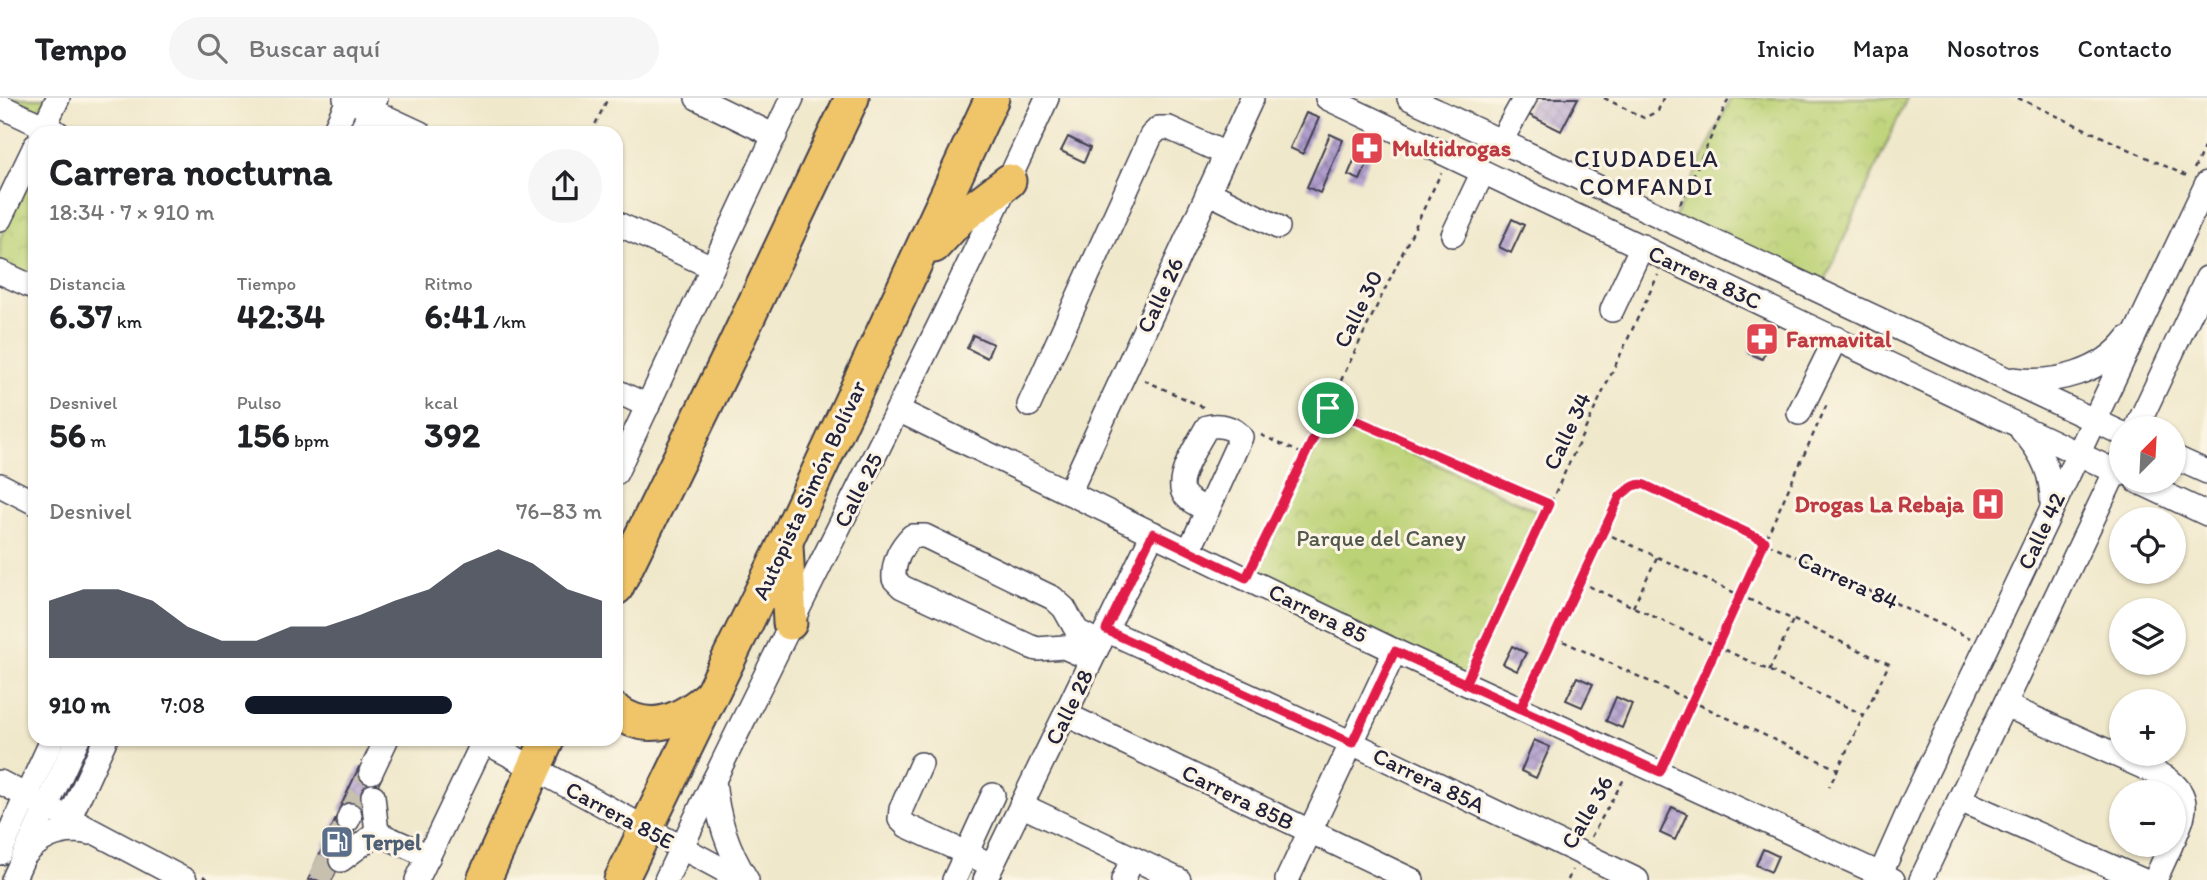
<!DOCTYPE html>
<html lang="es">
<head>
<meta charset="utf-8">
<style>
	body { margin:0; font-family:Itim,sans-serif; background:#f6f6f6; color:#202124; height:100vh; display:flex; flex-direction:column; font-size:26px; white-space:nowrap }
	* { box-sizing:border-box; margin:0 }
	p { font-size:23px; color:#757577 }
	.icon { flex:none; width:38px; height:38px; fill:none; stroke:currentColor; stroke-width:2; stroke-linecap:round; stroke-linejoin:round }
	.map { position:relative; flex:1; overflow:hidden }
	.details { position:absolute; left:28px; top:28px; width:595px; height:620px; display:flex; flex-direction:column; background:#fff; border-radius:21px; box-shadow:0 2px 5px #0004 }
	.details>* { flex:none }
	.needle { width:46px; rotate:24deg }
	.controls { position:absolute; left:2109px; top:318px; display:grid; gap:14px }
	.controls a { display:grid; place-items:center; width:77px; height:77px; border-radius:50%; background:#fff; box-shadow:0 2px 5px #0004; font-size:35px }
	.pin { position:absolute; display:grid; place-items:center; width:60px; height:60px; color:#fff; margin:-30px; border:4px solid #fff; border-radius:50%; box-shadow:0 2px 7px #0007 }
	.round { display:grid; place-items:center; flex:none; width:74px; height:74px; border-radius:37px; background:#f6f6f6 }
	.summary { display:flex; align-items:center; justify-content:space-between; height:119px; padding:0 21px }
	h1 { font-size:38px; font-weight:700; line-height:52px }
	.metrics { display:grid; grid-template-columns:repeat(3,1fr); gap:10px; height:119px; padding:7px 21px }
	.metrics div { display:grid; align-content:center }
	.metrics b { font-size:35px; font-weight:700 }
	.metrics small { font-size:19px; font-weight:400 }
	.metrics p { font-size:19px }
	.chart { height:196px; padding:14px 21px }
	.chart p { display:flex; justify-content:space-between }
	.chart svg { width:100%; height:126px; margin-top:7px; fill:#111827; opacity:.7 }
	ul { padding:0 21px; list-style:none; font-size:23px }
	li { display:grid; grid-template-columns:112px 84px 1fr; align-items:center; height:52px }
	li i { height:18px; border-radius:9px; background:#111827 }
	header { display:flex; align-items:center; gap:42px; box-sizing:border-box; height:98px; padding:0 35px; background:#fff; border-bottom:2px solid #e0e0e0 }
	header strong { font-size:33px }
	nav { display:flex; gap:38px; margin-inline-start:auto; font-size:24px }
	.search { width:490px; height:63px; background:#f6f6f6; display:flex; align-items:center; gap:18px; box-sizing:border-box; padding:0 24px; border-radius:38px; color:#757577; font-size:26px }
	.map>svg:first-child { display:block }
	.park { fill:url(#park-crowns); stroke:#6f7a58; stroke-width:2 }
	.building { fill:url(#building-cross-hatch) }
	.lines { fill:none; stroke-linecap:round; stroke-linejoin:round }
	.minor-tunnel { stroke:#c7c0ae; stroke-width:23; stroke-dasharray:23 11; stroke-linecap:butt }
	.minor-casing { stroke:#414051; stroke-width:26 }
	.highway-casing { stroke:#414051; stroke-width:37 }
	.path { stroke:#414051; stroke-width:2.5; stroke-dasharray:5 5; stroke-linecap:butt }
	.minor { stroke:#fff; stroke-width:23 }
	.highway { stroke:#f0c469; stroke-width:33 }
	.route-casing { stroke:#fff; stroke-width:14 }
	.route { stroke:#e11d48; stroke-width:9 }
	.labels { text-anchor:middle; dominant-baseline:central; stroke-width:6; stroke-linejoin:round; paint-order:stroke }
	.health-label { font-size:23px; font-weight:bold; fill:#be3a42; stroke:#fcf5e5; text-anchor:start }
	.street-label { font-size:23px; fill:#22223b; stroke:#fcf5e5 }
	.park-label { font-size:23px; fill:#50574d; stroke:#fcf5e5 }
	.service-label { font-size:23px; font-weight:bold; fill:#4e5e75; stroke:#fcf5e5; text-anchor:start }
	.neighbourhood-label { font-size:24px; letter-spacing:2px; fill:#22223b; stroke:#fcf5e5 }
</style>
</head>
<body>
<header>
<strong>Tempo</strong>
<div class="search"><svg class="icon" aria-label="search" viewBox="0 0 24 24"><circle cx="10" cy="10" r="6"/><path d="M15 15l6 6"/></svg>Buscar aquí</div>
<nav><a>Inicio</a><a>Mapa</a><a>Nosotros</a><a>Contacto</a></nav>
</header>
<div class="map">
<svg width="2207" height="782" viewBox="0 0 2207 782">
	<defs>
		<pattern id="park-crowns" width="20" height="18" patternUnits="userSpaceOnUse" patternTransform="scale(1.75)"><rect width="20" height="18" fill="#bcd276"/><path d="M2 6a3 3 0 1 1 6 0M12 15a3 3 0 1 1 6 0" fill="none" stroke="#a1b467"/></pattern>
		<pattern id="building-cross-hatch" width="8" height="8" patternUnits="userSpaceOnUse" patternTransform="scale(1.75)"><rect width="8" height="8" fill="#b09dce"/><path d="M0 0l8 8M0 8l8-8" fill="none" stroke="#8f80a8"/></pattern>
	</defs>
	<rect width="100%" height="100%" fill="#fcf5e5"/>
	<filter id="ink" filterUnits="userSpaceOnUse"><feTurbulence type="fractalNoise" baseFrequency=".0143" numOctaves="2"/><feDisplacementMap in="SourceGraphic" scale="14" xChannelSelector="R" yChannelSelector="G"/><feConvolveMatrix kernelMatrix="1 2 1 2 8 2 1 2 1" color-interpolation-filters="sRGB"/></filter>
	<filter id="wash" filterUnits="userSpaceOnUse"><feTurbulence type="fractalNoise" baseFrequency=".00686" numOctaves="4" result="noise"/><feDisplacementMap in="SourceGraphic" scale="28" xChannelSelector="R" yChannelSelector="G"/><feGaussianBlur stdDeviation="1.57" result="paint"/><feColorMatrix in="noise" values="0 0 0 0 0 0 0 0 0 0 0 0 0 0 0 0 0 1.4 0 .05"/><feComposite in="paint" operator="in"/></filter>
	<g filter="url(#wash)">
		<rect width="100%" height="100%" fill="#f0e8cb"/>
		<!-- park -->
		<g class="park">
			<polygon points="0,0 50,0 39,23"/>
			<polygon points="1731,0 1907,0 1820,194 1672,125"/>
			<polygon points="35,60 35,181 0,165 0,141"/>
			<polygon points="1331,317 1541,415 1464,579 1255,481"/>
		</g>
		<g id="blocks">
			<!-- building -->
			<g class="building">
				<polygon points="1532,0 1578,0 1561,33 1525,15"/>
				<polygon points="1306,15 1319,20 1303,56 1290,50"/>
				<polygon points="1330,36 1343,42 1320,95 1307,89"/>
				<polygon points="1068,39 1090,50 1084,64 1061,53"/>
				<polygon points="1362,43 1375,49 1360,82 1348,77"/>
				<polygon points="1512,121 1524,127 1511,155 1499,149"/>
				<polygon points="1758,234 1772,241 1762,261 1749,255"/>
				<polygon points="973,237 993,246 987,260 967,250"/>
				<polygon points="1512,548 1526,555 1517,573 1503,566"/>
				<polygon points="1577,579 1593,586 1582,609 1566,602"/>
				<polygon points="1616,599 1632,606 1622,630 1606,623"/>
				<polygon points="1534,642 1550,649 1536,680 1521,673"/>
				<polygon points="359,669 382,679 361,722 339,712"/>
				<polygon points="1672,709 1687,716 1675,742 1660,735"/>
				<polygon points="337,718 357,727 341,762 332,782 308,782"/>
				<polygon points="1763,751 1778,758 1771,774 1756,767"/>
			</g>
		</g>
	</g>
	<g filter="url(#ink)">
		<use href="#blocks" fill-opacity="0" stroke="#414051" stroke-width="2"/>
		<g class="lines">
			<!-- minor-tunnel -->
			<g class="minor-tunnel">
				<polyline points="350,717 371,674"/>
				<polyline points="319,782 348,722"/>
			</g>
			<defs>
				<g id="minor">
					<polyline points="345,0 420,35"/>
					<polyline points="697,0 775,38"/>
					<polyline points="1327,0 2121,376"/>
					<polyline points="1409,0 2121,335"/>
					<polyline points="0,8 58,35"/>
					<polyline points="41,35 58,0"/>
					<polyline points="333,35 349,0"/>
					<polyline points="360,35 376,0"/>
					<polyline points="1501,43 1525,0"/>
					<polyline points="1208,94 1278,129"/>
					<polyline points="0,121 35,48"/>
					<polyline points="616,125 712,169"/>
					<polyline points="1453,137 1483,74"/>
					<polyline points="0,174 35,190"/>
					<polyline points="1612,212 1642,148"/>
					<path d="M2014,281C2054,287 2103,274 2128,240"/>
					<polyline points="616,293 648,308"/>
					<polyline points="1029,307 1151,38 1159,30 1169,30 1226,56"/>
					<polyline points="898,312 1395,553 1893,782"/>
					<polyline points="1799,315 1836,240"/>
					<polyline points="2136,331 2207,180"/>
					<path d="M2022,333C2043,355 2053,378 2052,409"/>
					<polyline points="2174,359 2207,374"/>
					<polyline points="616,375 792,0"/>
					<polyline points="2137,383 2207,416"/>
					<polyline points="0,387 35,405"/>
					<polyline points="1069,395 1252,0"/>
					<path d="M1189,453L1241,339C1234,329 1219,326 1207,329C1199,343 1174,382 1184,396C1190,404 1199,408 1208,412"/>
					<polyline points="1106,532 1352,645 1637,782"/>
					<path d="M1091,561L1064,549L1037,551L1029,548L902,489L894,481C893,465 900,450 912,438H925L1053,500L1064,510L1077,533L1100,545"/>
					<path d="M2005,607L2165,679C2193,698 2185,715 2174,741"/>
					<polyline points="1065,616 1412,782"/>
					<polyline points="478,640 742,782"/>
					<polyline points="921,666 901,711 900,721 907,728 992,767"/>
					<polyline points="371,674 387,640"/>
					<path d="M714,682C717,719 727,751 747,782"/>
					<polyline points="0,684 185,782"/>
					<polyline points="1960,702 2142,782"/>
					<polyline points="1021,707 1179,782"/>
					<polyline points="69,721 106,640"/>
					<polyline points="348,722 350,717"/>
					<polyline points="377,735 429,758"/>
					<polyline points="0,755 53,640"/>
					<path d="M26,756C43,737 66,730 90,735"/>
					<polyline points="341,762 377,735 373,698"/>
					<polyline points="13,782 78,640"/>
					<polyline points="417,782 485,640"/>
					<path d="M666,782C790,520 926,264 1047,0"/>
					<polyline points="954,782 993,697"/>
					<polyline points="985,782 1153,435"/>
					<polyline points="1123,782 1133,760"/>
					<polyline points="1287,782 1395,553"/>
					<polyline points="1878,782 1914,701 2207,85"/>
					<polyline points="1921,782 2121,362"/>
					<polyline points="2155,782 2171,747"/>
				</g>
				<g id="highway">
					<polyline points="934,148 960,120 1009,83"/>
					<polyline points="786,447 790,525"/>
					<polyline points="616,490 733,251 852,0"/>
					<path d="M616,613C651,638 682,622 711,597"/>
					<polyline points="484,782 548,640"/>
					<polyline points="621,782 786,443 992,0"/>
				</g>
			</defs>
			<!-- minor casing -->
			<use href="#minor" class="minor-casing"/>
			<!-- highway casing -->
			<use href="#highway" class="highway-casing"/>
			<!-- path -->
			<g class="path">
				<polyline points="1604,0 1644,20 1658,13 1663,0"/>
				<polyline points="2018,0 2189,79"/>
				<polyline points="591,35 608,0"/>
				<polyline points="2194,71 2207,43"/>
				<polyline points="1680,106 1729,0"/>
				<polyline points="1144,282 1205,310"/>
				<polyline points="1328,310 1549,406"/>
				<polyline points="1261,337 1305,357"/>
				<polyline points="1603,434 1889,566 1829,689"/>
				<polyline points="1254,463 1441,75"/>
				<polyline points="1580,484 1864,617"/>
				<polyline points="1633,509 1657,459"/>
				<polyline points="1554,539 1837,671"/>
				<polyline points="1474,567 1658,177"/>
				<polyline points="1769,573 1793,522"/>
				<polyline points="1529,592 1620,398 1639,385 1970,540"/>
				<polyline points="1667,658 1828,304"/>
				<polyline points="1591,739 1624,681"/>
				<polyline points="203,778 210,782"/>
				<polyline points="1568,782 1572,772"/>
			</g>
			<!-- minor -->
			<use href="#minor" class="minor"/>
			<!-- highway -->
			<use href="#highway" class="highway"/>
		</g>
	</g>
	<g class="lines" filter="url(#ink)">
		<defs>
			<path id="route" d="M1328,310L1246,480L1153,435L1106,532L1352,645L1395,553C1483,594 1572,634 1660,674L1765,443L1645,387C1635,384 1628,392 1620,398L1520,611L1465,586L1549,406L1328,310"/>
		</defs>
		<!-- route casing -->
		<use href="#route" class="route-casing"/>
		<!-- route -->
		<use href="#route" class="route"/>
	</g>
	<!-- icons -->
	<defs>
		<symbol id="pharmacy-square" viewBox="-11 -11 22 22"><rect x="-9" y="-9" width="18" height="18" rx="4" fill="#e0444e" stroke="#fcf5e5"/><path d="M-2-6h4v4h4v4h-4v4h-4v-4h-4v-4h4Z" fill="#fff"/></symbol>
		<symbol id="hospital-square" viewBox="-11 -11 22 22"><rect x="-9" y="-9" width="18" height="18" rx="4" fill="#e0444e" stroke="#fcf5e5"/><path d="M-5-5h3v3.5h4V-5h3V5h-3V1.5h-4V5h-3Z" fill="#fff"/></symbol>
		<symbol id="fuel-square" viewBox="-11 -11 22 22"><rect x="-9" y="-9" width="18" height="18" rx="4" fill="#5c6f8a" stroke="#fcf5e5"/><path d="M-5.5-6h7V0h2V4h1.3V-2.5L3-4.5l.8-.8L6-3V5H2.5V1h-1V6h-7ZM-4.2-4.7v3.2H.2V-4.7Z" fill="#fff"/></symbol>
	</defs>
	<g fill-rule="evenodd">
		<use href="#pharmacy-square" x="1348" y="31" width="38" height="38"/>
		<use href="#pharmacy-square" x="1743" y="222" width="38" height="38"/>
		<use href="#hospital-square" x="1969" y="387" width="38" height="38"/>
		<use href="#fuel-square" x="318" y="725" width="38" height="38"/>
	</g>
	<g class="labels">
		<!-- health labels -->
		<g class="health-label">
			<text x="1392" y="50">Multidrogas</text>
			<text x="1786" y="241">Farmavital</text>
			<text x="1964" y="406" text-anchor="end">Drogas La Rebaja</text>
		</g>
		<!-- street labels -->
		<g class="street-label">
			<text transform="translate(1705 179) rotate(25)">Carrera 83C</text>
			<text transform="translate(1160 197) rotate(-65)">Calle 26</text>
			<text transform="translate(1358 211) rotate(-64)">Calle 30</text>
			<text transform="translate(1567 333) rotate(-65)">Calle 34</text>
			<text transform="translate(809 392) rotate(-65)">Autopista Simón Bolívar</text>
			<text transform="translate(858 392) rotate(-63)">Calle 25</text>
			<text transform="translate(2041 433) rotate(-65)">Calle 42</text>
			<text transform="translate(1848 482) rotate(25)">Carrera 84</text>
			<text transform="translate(1318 515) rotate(26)">Carrera 85</text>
			<text transform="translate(1069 609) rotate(-64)">Calle 28</text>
			<text transform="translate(1429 682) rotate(26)">Carrera 85A</text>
			<text transform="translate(1238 699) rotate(26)">Carrera 85B</text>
			<text transform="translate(1587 714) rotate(-60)">Calle 36</text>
			<text transform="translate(620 717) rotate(28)">Carrera 85E</text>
		</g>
		<!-- park labels -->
		<g class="park-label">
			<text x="1381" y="440">Parque del Caney</text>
		</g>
		<!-- service labels -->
		<g class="service-label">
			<text x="362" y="744">Terpel</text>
		</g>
		<!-- neighbourhood labels -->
		<g class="neighbourhood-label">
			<text x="1647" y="60">CIUDADELA<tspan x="1647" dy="28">COMFANDI</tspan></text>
		</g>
	</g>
</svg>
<div class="controls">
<a><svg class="needle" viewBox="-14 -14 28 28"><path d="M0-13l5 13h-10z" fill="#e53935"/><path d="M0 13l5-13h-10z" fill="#757577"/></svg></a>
<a><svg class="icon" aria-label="locate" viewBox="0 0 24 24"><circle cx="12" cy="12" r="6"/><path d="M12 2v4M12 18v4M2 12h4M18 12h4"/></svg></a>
<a><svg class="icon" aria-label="layers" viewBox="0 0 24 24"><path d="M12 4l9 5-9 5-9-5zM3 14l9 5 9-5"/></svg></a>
<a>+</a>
<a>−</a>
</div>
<div class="pin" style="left:1328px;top:310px;background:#1e9e55"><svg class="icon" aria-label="arrive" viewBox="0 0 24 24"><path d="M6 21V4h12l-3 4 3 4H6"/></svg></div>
<section class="details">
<div class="summary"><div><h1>Carrera nocturna</h1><p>18:34 · 7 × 910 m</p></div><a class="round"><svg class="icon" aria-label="share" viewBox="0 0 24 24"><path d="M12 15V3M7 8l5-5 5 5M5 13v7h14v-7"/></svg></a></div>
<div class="metrics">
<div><p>Distancia</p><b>6.37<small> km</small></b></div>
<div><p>Tiempo</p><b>42:34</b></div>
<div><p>Ritmo</p><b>6:41<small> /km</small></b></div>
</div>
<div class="metrics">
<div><p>Desnivel</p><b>56<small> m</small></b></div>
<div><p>Pulso</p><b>156<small> bpm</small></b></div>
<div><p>kcal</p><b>392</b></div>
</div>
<div class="chart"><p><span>Desnivel</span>76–83 m</p>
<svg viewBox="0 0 160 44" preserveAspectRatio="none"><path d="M0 44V24L10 20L20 20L30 24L40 33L50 38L60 38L70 33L80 33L90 29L100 24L110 20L120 11L130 6L140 11L150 20L160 24V44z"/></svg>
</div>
<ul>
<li><b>910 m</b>7:08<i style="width:58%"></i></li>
</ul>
</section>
</div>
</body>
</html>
